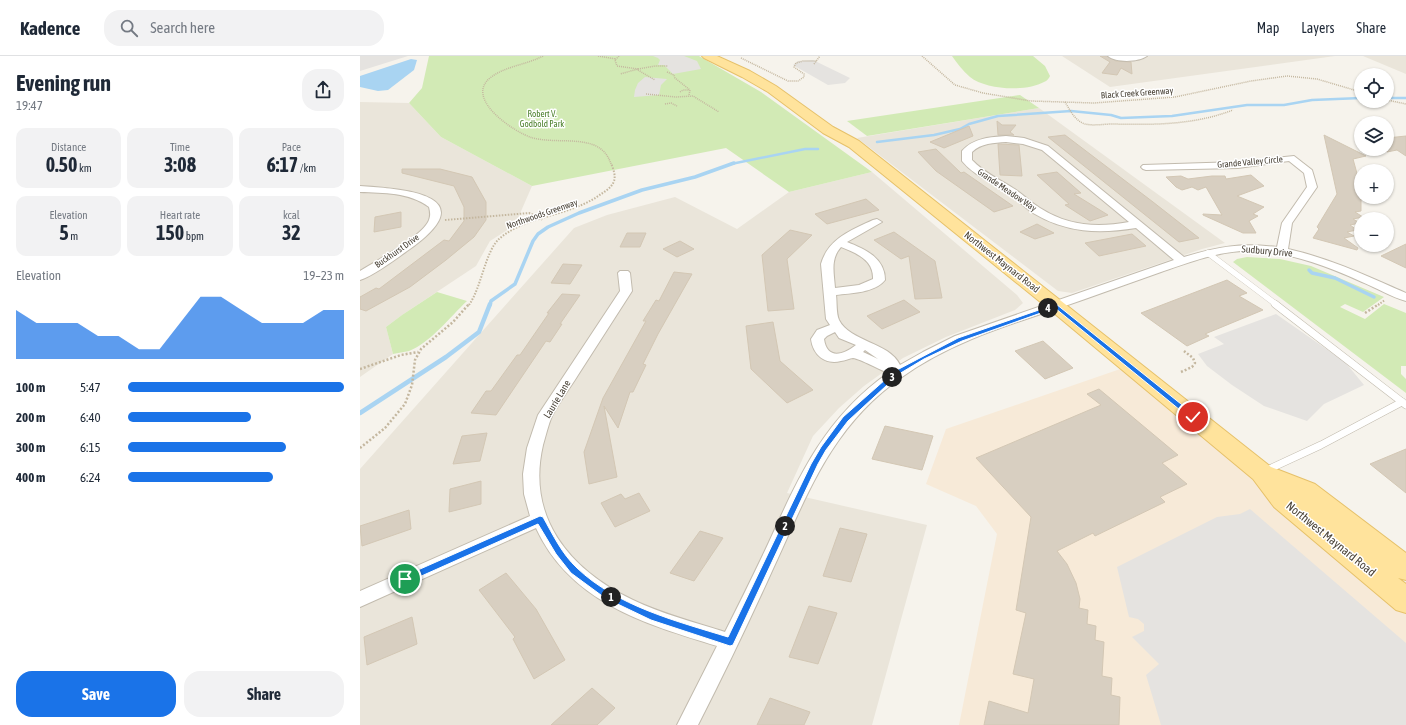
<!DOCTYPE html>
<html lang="en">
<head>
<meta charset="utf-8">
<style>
	body { margin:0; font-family:"Asap Condensed",sans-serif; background:#f2f2f3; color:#1f2937; height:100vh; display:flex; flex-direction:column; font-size:15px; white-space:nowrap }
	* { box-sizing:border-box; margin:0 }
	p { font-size:13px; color:#747a83 }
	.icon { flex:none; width:22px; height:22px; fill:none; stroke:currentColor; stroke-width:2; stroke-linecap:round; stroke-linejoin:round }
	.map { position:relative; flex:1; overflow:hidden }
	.side { display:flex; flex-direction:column; background:#fff; width:360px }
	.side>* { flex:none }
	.buttons { position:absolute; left:994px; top:12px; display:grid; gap:8px }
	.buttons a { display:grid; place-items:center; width:40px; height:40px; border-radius:50%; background:#fff; box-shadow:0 1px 3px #0004; font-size:20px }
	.pin { position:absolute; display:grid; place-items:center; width:34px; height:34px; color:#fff; margin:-17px; border:2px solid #fff; border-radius:50%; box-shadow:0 1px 4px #0007 }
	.km { position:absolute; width:20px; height:20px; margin:-10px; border-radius:50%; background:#222; color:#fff; font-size:11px; line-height:20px; text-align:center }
	.round { display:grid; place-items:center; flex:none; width:42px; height:42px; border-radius:16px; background:#f2f2f3 }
	.overview { display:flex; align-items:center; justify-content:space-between; height:68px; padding:0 16px }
	h1 { font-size:22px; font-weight:700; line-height:30px }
	.metrics { display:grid; grid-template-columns:repeat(3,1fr); gap:6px; height:68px; padding:4px 16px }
	.metrics div { display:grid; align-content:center; border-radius:10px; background:#f2f2f3; text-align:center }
	.metrics b { font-size:20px; font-weight:700 }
	.metrics small { font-size:11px; font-weight:400 }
	.metrics p { font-size:11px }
	.chart { height:112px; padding:8px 16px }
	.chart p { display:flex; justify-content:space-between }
	.chart svg { width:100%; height:72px; margin-top:4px; fill:#1a73e8; opacity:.7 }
	.action { display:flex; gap:8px; margin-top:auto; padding:8px 16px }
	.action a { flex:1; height:46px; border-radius:16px; background:#1a73e8; color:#fff; font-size:16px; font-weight:700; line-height:46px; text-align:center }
	.action a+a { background:#f2f2f3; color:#1f2937 }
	ul { padding:0 16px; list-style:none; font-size:13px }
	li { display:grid; grid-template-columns:64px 48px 1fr; align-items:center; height:30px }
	li i { height:10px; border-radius:5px; background:#1a73e8 }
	header { display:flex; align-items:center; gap:24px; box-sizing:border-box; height:56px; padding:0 20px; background:#fff; border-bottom:1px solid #e0e1e3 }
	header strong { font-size:19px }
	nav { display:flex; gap:22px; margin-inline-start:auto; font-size:14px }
	.search { width:280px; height:36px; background:#f2f2f3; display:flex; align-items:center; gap:10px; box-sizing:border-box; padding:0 14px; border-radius:16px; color:#747a83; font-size:15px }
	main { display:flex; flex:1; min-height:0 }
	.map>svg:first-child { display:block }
	.residential { fill:#eae5da }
	.commercial { fill:#f7ead8 }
	.green { fill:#d2eab5 }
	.parking { fill:#e5e3e0 }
	.water { fill:#a9d4f2 }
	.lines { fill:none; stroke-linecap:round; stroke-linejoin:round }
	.stream-far2 { stroke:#a9d4f2; stroke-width:2.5 }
	.stream-far1 { stroke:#a9d4f2; stroke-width:3.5 }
	.stream { stroke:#a9d4f2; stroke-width:4.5 }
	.building { fill:#d8cfc1; stroke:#d3c7b4 }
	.service-far1-casing { stroke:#c2bbae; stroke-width:6 }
	.service-casing { stroke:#c2bbae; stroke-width:8 }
	.minor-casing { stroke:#c2bbae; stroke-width:2 }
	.primary-casing { stroke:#e6c16a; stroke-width:2 }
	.path-far2 { stroke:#c4b79f; stroke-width:1.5; stroke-dasharray:1 1; stroke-linecap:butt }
	.path-far1 { stroke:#c4b79f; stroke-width:2; stroke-dasharray:1.5 1.5; stroke-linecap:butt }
	.path { stroke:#c4b79f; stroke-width:2.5; stroke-dasharray:2 2; stroke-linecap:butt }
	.service-far1 { stroke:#fff; stroke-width:5.5 }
	.service { stroke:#fff; stroke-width:7 }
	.minor { fill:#fff; fill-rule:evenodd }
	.primary { fill:#ffe39c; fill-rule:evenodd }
	.route { fill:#1a73e8; stroke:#fff }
	.labels { text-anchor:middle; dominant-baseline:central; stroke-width:3; stroke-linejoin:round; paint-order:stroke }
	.far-street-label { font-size:9px; fill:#4b4439; stroke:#fff }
	.far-park-label { font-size:9px; fill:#4a7f2a; stroke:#fff }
	.street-label { font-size:10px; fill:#4b4439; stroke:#fff }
	.near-street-label { font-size:12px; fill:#4b4439; stroke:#fff }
</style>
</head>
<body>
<header>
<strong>Kadence</strong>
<div class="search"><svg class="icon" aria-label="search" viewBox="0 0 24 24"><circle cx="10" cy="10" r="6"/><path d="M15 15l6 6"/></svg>Search here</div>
<nav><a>Map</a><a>Layers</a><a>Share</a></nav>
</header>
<main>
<section class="side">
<div class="overview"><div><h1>Evening run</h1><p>19:47</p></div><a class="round"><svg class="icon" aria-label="share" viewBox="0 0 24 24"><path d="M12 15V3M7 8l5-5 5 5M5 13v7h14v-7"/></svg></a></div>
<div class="metrics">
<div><p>Distance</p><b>0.50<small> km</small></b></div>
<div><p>Time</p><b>3:08</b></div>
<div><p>Pace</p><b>6:17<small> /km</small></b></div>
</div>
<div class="metrics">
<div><p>Elevation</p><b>5<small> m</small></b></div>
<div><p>Heart rate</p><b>150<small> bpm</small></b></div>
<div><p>kcal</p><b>32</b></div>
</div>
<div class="chart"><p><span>Elevation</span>19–23 m</p>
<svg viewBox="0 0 160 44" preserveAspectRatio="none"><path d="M0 44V14L10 22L20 22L30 22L40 30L50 30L60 38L70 38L80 22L90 6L100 6L110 14L120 22L130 22L140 22L150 14L160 14V44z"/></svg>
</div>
<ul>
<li><b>100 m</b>5:47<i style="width:100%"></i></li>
<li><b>200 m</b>6:40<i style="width:57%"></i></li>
<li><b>300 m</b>6:15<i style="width:73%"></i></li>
<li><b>400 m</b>6:24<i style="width:67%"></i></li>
</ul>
<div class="action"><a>Save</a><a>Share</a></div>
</section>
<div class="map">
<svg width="1046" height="669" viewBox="0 0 1046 669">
	<rect width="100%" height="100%" fill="#f6f3ec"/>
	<!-- residential -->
	<g class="residential">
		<polygon points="702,0 975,0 750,31"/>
		<polygon points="1003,0 1046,0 1046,18"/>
		<polygon points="0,46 49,47 81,81 172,130 155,169 130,185 116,210 42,259 26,271 33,298 0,321"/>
		<polygon points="679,52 865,187 842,193 712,237 698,235 497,82"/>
		<polygon points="512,116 657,239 663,247 655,254 586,281 543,302 504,330 479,352 453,380 427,437 567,469 512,669 0,669 0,413 214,172 247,159 315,141 377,173 429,136"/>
	</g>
	<!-- commercial -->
	<polygon class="commercial" points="769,310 902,417 1046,526 1046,669 599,669 637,478 616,450 566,428 586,373"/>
	<!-- green -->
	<g class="green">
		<polygon points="69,0 339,0 401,36 512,116 429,136 366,92 172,130 81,81 49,47 62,32"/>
		<path d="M592,0H673L685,10L690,20C689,22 687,25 684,26C666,36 626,34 610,21C603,15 597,7 592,0Z"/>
		<polygon points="660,39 679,52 507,80 487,65"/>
		<polygon points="887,201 920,203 951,210 1024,241 1003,256 985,248 980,251 1005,263 1024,248 1046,257 1046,310 1041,310 1041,318 1046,323 1046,337 873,206 877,203"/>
		<path d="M77,236L107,245C90,261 70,287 49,295C44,296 38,297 33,298L26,271L42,259Z"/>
	</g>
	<!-- parking -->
	<g class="parking">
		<polygon points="0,0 48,0 0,15"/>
		<polygon points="293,0 324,0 337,5 341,13 313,18 304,9 298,9 300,4 298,2"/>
		<polygon points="453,4 490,22 485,27 468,29 433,9 438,5"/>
		<polygon points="285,21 307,23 301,29 299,39 274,41 275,34 278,27"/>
		<polygon points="916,258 985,306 1004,329 964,348 947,365 904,350 872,329 847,310 838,298 864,288 854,281"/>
		<polygon points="890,453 1046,587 1046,669 801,669 786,619 799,608 772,581 784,575 784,568 778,563 769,561 757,511 857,461 880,458"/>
	</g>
	<!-- water -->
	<polygon class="water" points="51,3 57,4 54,14 28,34 18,35 0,31 0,20"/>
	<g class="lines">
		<!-- stream-far2 -->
		<g class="stream-far2">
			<polyline points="1027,42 1046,42"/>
			<polyline points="517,86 574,79 600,73 609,68 638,60 711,55 751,59 761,62 812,60 887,49 924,49 952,44 1001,42"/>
			<polyline points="371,108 445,93 458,93"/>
		</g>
		<!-- stream-far1 -->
		<g class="stream-far1">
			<polyline points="949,214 952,217 975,222 1014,241"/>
			<polyline points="130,249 131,245 155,228 173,185 178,178 188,171 219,157 282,134 335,121 374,107"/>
		</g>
		<!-- stream -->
		<polyline class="stream" points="0,357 86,301 119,276 130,248"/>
	</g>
	<!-- building -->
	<g class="building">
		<polygon points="740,0 747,0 756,5 771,6 772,18 761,12 757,19 742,17 750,6"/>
		<polygon points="637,65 642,69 656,69 650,76 654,79 638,79"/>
		<polygon points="609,70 613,80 584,92 570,86"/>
		<polygon points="705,79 793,146 839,182 819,186 688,81"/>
		<polygon points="964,79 1006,100 993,103 1001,132 1001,155 995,156 1003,161 993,163 1000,167 990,169 997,174 987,176 994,180 984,182 998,192 997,194 953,182 959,173 957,171 977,138"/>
		<polygon points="1046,80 1046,100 1037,94 1027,96 1027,82"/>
		<polygon points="638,88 659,89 662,120 640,119"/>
		<polygon points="576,93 601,117 604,116 653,150 634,156 576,115 558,96"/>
		<polygon points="42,113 80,113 112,121 126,146 126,164 114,181 86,204 50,231 6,255 0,253 0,241 16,232 19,233 84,184 89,185 104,165 104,151 94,130 42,117"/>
		<polygon points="697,116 721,137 714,138 748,159 730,165 705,149 709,148 677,119"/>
		<polygon points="891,119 904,130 877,140 904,151 893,158 898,160 889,165 896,177 883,177 843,159 843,158 862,159 846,131 838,134 832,131 822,134 816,131 806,121 821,120 828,123 852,120 865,120 866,123"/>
		<polygon points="506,143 519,154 467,168 455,158"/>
		<polygon points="41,156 41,171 14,176 15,161"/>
		<polygon points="677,168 694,177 675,183 660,176"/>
		<polygon points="430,174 452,179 427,203 434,253 408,255 402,199"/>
		<polygon points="534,176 575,205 582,242 555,243 549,200 541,203 514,184"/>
		<polygon points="267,177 286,177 280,191 260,191"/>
		<polygon points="772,178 786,190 739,200 725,187"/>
		<polygon points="320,185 334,193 317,201 303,193"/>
		<polygon points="1046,188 1046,212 1021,200"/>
		<polygon points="203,208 222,209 210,228 191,227"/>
		<polygon points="314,216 332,218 298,278 283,308 286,309 273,336 270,336 258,372 244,350 257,421 229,428 224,396 243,342 286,265 283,265 296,244 299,245"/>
		<polygon points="867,224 887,237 879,240 903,254 845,278 849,280 827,290 781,257"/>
		<polygon points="202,238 220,239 200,268 202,268 190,286 186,285 136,359 111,357 126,335 131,335 157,299 160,299 189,257 187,257"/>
		<polygon points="544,244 560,256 522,273 507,260"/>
		<polygon points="413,266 420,305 453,334 427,347 391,313 386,270"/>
		<polygon points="683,285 713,312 685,323 655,295"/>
		<polygon points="739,333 818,399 802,407 827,428 800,441 805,446 735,480 733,477 697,495 707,508 716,527 720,543 719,552 728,554 727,568 736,570 735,584 744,586 742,620 752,622 751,639 760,641 759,669 624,669 629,645 668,657 674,623 653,618 666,557 656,554 671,461 616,402 741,349 727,338"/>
		<polygon points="525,370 573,380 562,414 512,403"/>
		<polygon points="127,377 120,405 93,408 102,380"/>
		<polygon points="1046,393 1046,437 1010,408"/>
		<polygon points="121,425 121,448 89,456 90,433"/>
		<polygon points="279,437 290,455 255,471 241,447 261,438 265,443"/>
		<polygon points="49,454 51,473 2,490 0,470"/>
		<polygon points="480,472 507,478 491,526 463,520"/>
		<polygon points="340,475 363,482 334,525 310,517"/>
		<polygon points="146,517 176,553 205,604 174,623 153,583 155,581 119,534"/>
		<polygon points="449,550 477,557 458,608 429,601"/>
		<polygon points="52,561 57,588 7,609 4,581"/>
		<polygon points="232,632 255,652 237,669 191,669"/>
		<polygon points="410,642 450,656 444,669 397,669"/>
	</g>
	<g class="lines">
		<defs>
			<polyline id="service-far1" points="848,197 917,249"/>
			<g id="service">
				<polyline points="915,248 1046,349"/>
				<polyline points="905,415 961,389 1042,346"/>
			</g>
			<g id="minor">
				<path d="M748,0H787C779,6 756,7 748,0Z"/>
				<path d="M646,80L664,82L688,90L824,201C860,190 880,187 917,191L922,167L947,131L944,117L929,105L878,112L786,114L783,113L781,111L783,109L878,106L934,100L952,114L957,131L932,167L928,193C969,202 1007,220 1046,237V245C1031,241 1017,232 1002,226C969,211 935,198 898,195C864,193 833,205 801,216C776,225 750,234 725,243C663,265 596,282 542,321C470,371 447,440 412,515C388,568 364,618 338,669H317L357,590C285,568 210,546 176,472L0,551V535L170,460L164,438L163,418L167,392L178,359L260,235L258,217L260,215H268L270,217L272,235C254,263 236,291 218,319C210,332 199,346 192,360C188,369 186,379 183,389C166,462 210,514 273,544C302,558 334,566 365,576C380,546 395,516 409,486C440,418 465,362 528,317C521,314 500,303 493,302C490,302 485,305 481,305C465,309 453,299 451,283L457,274L470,269L466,263L461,208C468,183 491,174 513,164L517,163L522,166L487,186C505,193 525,202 525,224C515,237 491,237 476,239C477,246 476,257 479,264C490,286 529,286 540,309L563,296L595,280L814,204L776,172C739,178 706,177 673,157C664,151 656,142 647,136C632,126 614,120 602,105V95C613,82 631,81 646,80ZM646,86L663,88L682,94L769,166C737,172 708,170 680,152C670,146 663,138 653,132C639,123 624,117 612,104V96C621,87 634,87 646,86ZM481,191C496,197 514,204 513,223L499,229L475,232C474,217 470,203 481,191ZM475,276L479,282L496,289C483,299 467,304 464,283L467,280ZM505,294L518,303L503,296Z"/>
				<path d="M0,130C49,133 126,140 47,195C36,203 13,220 0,224V215C16,205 63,180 69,164C71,159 70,155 69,151C49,136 24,137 0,136Z"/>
			</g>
			<polygon id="primary" points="342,0 357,0 390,15 416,30 473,71 499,85 911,411 955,428 1046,497 1046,524 1038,522 1046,528 1046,557 1036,554 914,451 893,423 689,253 489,91 463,77 408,36 382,21 344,2"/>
		</defs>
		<!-- service-far1 casing -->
		<use href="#service-far1" class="service-far1-casing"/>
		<!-- service casing -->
		<use href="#service" class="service-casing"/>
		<!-- minor casing -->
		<use href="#minor" class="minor-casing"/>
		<!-- primary casing -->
		<use href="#primary" class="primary-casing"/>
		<!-- path-far2 -->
		<g class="path-far2">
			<path d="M183,0C166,9 145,10 130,22C104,43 155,77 173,82C193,87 215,82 234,89C243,93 248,99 251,108"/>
			<polyline points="238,0 256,3"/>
			<polyline points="259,0 255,4 257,10 278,13 260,18"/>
			<polyline points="562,0 595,29 623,37 671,45 734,47 815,41 891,25 927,20 957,23 1001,36"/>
			<polyline points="381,2 428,25 438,25 444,21 444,18 434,11 436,7 443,5 457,5"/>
			<polyline points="454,8 460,0"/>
			<polyline points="278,13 295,10 308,10"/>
			<polyline points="278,14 295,24"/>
			<polyline points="307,16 314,19 315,22 330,34 329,39"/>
			<polyline points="320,36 323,34 329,34"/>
			<polyline points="286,38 316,41 333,40 359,56"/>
			<polyline points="1027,44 1046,48"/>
			<path d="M705,46C710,54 715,65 725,68C733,70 744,68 753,68C794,69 834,69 873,54"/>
			<polyline points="305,48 311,47 317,50"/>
		</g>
		<!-- path-far1 -->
		<g class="path-far1">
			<polyline points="85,164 169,157 179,161 182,164"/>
			<path d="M109,249C122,230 125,196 139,183C166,159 210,161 241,138C246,135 252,131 254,125C256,120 253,112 251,107"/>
			<polyline points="1018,249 1025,244"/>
		</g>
		<!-- path -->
		<g class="path">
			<polyline points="1005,257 1019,248"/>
			<polyline points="0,313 41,299 58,296"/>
			<polyline points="821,316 832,311 835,307 833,302 824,295"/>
			<polyline points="0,392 25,372 45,348 52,329 55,304 61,293 93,266 109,248"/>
		</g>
		<!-- service-far1 -->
		<use href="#service-far1" class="service-far1"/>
		<!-- service -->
		<use href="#service" class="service"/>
		<!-- minor -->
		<use href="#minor" class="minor"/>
		<!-- primary -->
		<use href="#primary" class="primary"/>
	</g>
	<!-- route -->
	<path class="route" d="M696,248L836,360V363H831L695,252L602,285L564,303L539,318L488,365L466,394L458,408L373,589L370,590L291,564L245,542L211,517L196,498L178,468L48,526L45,527L41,523L42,521L180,460L183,461C193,479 202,498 217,512C257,550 316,565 368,581L451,408L461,391L483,361L535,315L598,282Z"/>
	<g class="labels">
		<!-- far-street labels -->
		<g class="far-street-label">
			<text transform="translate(777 37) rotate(-4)">Black Creek Greenway</text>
			<text transform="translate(890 106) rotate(-5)">Grande Valley Circle</text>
			<text transform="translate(647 134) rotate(34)">Grande Meadow Way</text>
			<text transform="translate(182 158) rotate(-19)">Northwoods Greenway</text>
			<text transform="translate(37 195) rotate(-35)">Buckhurst Drive</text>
		</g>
		<!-- far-park labels -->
		<g class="far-park-label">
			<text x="182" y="58">Robert V.<tspan x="182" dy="10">Godbold Park</tspan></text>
		</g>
		<!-- street labels -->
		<g class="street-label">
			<text transform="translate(907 195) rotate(5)">Sudbury Drive</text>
			<text transform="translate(642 206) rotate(38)">Northwest Maynard Road</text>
			<text transform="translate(197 343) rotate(-59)">Laurie Lane</text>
		</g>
		<!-- near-street labels -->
		<g class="near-street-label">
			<text transform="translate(971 483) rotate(39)">Northwest Maynard Road</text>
		</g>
	</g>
</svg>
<div class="buttons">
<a><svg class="icon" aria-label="locate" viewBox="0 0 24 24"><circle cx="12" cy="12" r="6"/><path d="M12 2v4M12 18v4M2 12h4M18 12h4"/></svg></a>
<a><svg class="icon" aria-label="layers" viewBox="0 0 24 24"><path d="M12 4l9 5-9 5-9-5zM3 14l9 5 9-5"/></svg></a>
<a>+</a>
<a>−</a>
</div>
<div class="pin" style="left:45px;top:523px;background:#1e9e55"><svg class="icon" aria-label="arrive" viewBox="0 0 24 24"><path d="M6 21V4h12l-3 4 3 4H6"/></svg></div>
<div class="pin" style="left:833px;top:361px;background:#d93025"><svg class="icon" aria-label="check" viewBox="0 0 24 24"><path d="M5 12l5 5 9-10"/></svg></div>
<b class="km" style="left:251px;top:541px">1</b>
<b class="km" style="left:425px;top:470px">2</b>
<b class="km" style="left:532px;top:321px">3</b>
<b class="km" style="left:688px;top:252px">4</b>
</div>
</main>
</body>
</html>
